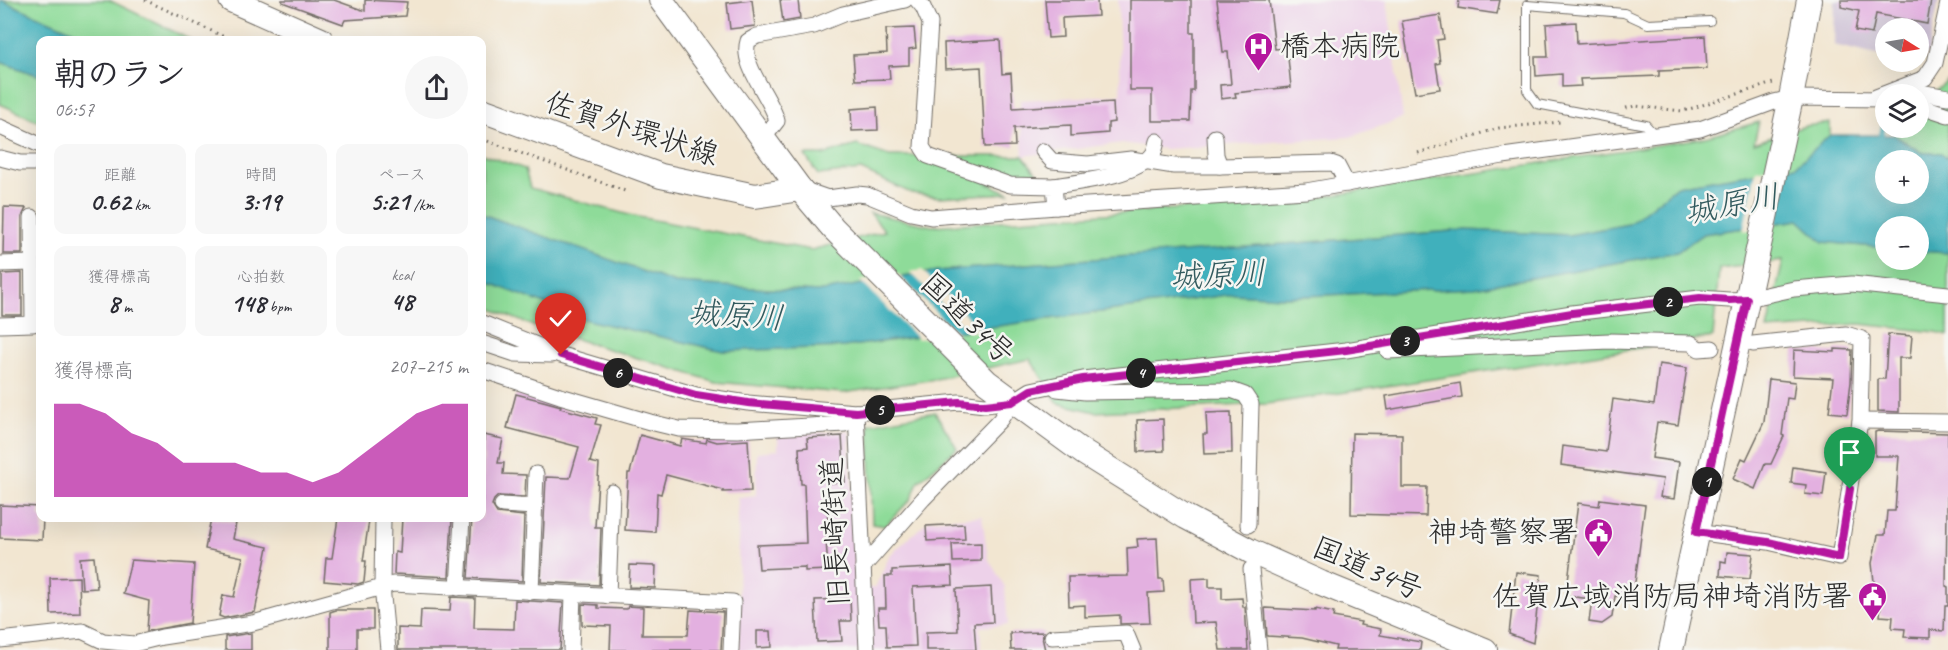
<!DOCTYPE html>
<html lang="ja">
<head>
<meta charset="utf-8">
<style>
	body { margin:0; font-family:Caveat,"Klee One",sans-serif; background:#f7f7f7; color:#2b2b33; height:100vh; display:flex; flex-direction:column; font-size:22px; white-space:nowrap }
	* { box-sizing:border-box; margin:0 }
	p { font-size:20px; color:#7c7c81 }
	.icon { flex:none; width:33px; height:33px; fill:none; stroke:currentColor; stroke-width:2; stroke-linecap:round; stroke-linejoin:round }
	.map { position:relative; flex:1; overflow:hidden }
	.panel { position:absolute; left:36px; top:36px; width:450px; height:486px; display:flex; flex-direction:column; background:#fff; border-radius:12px; box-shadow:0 6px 24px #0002 }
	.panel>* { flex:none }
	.needle { width:39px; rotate:101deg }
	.controls { position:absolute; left:1875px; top:18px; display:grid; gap:12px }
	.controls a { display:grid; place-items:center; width:54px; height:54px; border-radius:50%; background:#fff; box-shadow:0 6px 24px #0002; font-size:30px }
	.pin { position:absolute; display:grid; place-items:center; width:51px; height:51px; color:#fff; margin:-62px -26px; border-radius:50% 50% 50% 0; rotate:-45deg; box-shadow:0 0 6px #0007 }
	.pin .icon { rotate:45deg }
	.km { position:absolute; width:30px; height:30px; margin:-15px; border-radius:50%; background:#222; color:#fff; font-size:16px; line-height:30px; text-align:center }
	.round { display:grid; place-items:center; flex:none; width:63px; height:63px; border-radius:32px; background:#f7f7f7 }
	.head { display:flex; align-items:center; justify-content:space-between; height:102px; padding:0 18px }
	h1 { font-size:33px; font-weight:800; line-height:45px }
	.metrics { display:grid; grid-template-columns:repeat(3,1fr); gap:9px; height:102px; padding:6px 18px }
	.metrics div { display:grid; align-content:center; border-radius:12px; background:#f7f7f7; text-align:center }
	.metrics b { font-size:26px; font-weight:800 }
	.metrics small { font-size:16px; font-weight:400 }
	.metrics p { font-size:16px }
	.chart { height:168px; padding:12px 18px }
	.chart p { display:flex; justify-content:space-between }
	.chart svg { width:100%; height:108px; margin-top:6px; fill:#b5179e; opacity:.7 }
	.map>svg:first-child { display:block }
	.built { fill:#edd1e9 }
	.industrial { fill:#ccbfd4 }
	.green { fill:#8edb99; stroke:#5c8362; stroke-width:1.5 }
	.water { fill:#40b0bc; stroke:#366e74; stroke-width:1.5; fill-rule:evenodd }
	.pier { fill:#f2e6d1 }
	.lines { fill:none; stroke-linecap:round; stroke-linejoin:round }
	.stream { stroke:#40b0bc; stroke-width:5 }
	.building { fill:#e3b0e0 }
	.service-casing { stroke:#716c65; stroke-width:10 }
	.minor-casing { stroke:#716c65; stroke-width:17 }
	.primary-casing { stroke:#716c65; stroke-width:26 }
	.trunk-casing { stroke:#716c65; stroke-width:26 }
	.path { stroke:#716c65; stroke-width:3; stroke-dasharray:1.5 4.5; stroke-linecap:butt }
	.service { stroke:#fff; stroke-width:8 }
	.minor { stroke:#fff; stroke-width:15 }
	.primary { stroke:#fff; stroke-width:24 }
	.trunk { stroke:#fff; stroke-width:24 }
	.route-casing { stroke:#fff; stroke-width:12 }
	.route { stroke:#b5179e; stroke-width:8 }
	.labels { text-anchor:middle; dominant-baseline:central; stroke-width:5; stroke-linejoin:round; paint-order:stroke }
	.poi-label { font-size:30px; fill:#2b2b2b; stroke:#f6f6f2; text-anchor:end }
	.street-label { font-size:30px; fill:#2b2b2b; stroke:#f6f6f2 }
	.water-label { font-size:32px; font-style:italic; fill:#325a5e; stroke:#f6f6f2 }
</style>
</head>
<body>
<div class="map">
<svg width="1948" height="650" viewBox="0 0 1948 650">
	<rect width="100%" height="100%" fill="#f6f6f2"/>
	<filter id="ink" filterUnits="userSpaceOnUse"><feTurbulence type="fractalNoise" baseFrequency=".0167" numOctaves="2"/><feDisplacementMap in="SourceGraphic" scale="12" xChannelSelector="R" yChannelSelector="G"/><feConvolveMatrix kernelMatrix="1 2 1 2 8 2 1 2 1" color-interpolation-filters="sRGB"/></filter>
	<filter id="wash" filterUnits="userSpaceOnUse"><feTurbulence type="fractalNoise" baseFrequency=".008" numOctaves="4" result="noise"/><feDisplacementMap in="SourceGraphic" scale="24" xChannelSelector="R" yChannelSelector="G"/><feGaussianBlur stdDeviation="1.35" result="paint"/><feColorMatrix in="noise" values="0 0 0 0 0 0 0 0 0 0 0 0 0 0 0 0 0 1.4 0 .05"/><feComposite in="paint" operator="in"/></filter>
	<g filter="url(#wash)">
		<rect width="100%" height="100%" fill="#f2e6d1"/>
		<!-- built -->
		<g class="built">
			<polygon points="1118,0 1387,0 1403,118 1350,137 1165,149 1122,143 1023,156 1020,100 1121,95"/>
			<polygon points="849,431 856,588 875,588 890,555 929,520 982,516 988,558 1005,587 1008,625 980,627 981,650 739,650 738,498 756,495 757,452 778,450 778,435"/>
		</g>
		<!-- industrial -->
		<polygon class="industrial" points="1835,0 1939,0 1928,54 1917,64 1907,62 1918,62 1918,28 1886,28 1885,57 1834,45"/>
		<!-- green -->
		<g class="green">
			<polygon points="1,0 109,0 191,40 94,40"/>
			<polygon points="0,62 40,76 40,122 0,104"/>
			<polygon points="1948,81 1948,158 1941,153 1922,153 1894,135 1895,128 1918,128 1919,104"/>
			<polygon points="1759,122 1754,143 1805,126 1830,123 1830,135 1796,166 1677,186 1629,224 1569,235 1465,230 938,271 817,292 675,283 482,214 482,154 525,169 530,188 633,216 811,250 885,231 870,213 932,226 1302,200 1702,138"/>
			<polygon points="857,145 889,156 1023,156 1040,177 988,184 1010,193 939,197 911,193 861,170 818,175 805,155 823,155"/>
			<polygon points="1799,220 1823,242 1885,248 1886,260 1918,260 1919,251 1948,253 1948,335 1936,332 1859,324 1767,330 1783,261 1719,269 1713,337 1267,404 1095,412 1058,403 1030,359 936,379 843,393 716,382 533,326 482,305 482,280 587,320 723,351 843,347 1234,294 1283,297 1474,288 1677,252 1703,234"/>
			<polygon points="935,412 957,448 918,482 911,499 885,526 872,524 869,424"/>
		</g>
		<!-- water -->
		<g class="water">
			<polygon points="0,0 1,0 94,40 40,40 40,76 0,62"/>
			<path d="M1830,135H1894L1922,153H1941L1948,158V253L1919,251L1918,226H1886L1885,248L1823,242L1799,220L1703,234L1677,252L1474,288L1283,297L1234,294L843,347L723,351L587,320L482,280V214L675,283L817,292L938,271L1465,230L1569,235L1629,224L1677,186L1796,166ZM1886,160H1918V194H1886Z"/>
		</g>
		<!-- pier -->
		<g class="pier">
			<polygon points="1788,164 1775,227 1743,231 1756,170"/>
			<polygon points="922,270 982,331 969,332 910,272"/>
			<polygon points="898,274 958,334 918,339 860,281"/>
		</g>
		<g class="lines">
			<!-- stream -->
			<polyline class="stream" points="1880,140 1884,124"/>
		</g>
		<g id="blocks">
			<!-- building -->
			<g class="building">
				<polygon points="282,0 334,0 365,11 365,0 407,2 405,16 345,20 343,24 282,2"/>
				<polygon points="752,0 755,26 730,29 727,3"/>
				<polygon points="780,0 798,0 800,19 783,22"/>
				<polygon points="1045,0 1097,0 1098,16 1062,18 1063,37 1048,38"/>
				<polygon points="1130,0 1191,0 1191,33 1194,33 1194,91 1191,91 1190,121 1152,121 1152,90 1130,90"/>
				<polygon points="1217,0 1269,0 1275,49 1287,48 1291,87 1235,93 1236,97 1221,99 1220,85 1231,84 1228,52 1223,52"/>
				<polygon points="1459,0 1500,0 1497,14 1458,8"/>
				<polygon points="1841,0 1931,0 1927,24 1876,14 1872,34 1855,31 1859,11 1841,7"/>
				<polygon points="1440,15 1444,39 1437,40 1440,63 1436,64 1440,89 1415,93 1402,21"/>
				<polygon points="1576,22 1577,44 1705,36 1707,69 1659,71 1659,76 1580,79 1581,86 1562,87 1562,74 1536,76 1535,57 1548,57 1546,24"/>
				<polygon points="914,28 916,48 909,49 909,65 889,66 890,79 855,80 853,55 887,53 886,29"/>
				<polygon points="1000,40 1002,74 1011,73 1013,108 1113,102 1114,122 1108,123 1108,133 1071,136 1071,125 1014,128 1015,146 985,147 981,67 945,69 944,43"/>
				<polygon points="877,107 878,130 852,131 851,109"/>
				<polygon points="4,207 26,208 22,217 22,254 3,254"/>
				<polygon points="22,273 22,315 2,315 2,274"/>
				<polygon points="1888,334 1912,336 1910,358 1899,358 1899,412 1878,411 1878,379 1885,379"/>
				<polygon points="1835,349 1852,350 1851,382 1847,414 1829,412 1833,378 1793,376 1794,350 1835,352"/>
				<polygon points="1659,364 1687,368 1678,425 1657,422 1652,458 1679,462 1674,499 1660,497 1663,479 1561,465 1563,446 1606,452 1613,399 1654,405"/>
				<polygon points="1769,379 1795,382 1793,399 1787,398 1782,435 1784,436 1771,464 1765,464 1755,489 1733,479 1742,458 1746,460 1764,422"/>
				<polygon points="1460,383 1462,397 1388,410 1386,396"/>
				<polygon points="516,394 543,401 561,406 560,408 597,418 595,424 601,425 590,462 599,464 595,527 601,527 599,585 541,582 546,477 570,478 579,447 507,428"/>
				<polygon points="1231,412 1232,453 1204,454 1203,434 1207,434 1206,413"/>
				<polygon points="1163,419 1164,451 1138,452 1137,420"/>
				<polygon points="1878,431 1948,433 1946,586 1948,587 1948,606 1945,606 1944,631 1930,630 1930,638 1904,637 1905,629 1892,628 1893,617 1880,616 1882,592 1875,591 1872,563 1878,535 1885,535 1887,511 1895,511 1899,456 1875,456 1875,432"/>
				<polygon points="1352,433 1402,434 1402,487 1427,487 1426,516 1351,514"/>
				<polygon points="484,435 503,439 498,463 504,463 503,474 526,475 525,497 498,496 494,500 492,505 497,513 524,516 522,581 468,578 472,518 482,518"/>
				<polygon points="640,435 680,446 682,439 706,443 707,439 717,442 748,440 751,491 723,492 723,490 666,475 661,494 657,493 655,532 625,530 628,473 630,473"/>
				<polygon points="842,436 845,482 826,483 828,523 825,524 828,570 805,571 805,567 759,569 757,545 806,543 804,484 801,484 799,448 808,447 807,438"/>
				<polygon points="1793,467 1826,472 1823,496 1805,494 1806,485 1791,483"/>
				<polygon points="1600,499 1645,505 1633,598 1615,596 1612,617 1602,624 1589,622 1592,599 1566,596 1578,503 1599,506"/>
				<polygon points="0,505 40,507 40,518 43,518 42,540 0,538"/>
				<polygon points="211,518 236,523 233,539 268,547 255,612 224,618 219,616 223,595 234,597 243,557 205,549"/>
				<polygon points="338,518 369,520 363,561 366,561 364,582 358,584 324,581 326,558 332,558"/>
				<polygon points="402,518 452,518 449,577 394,574 395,552 400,553"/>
				<polygon points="964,524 965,539 927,541 926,526"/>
				<polygon points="1157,538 1159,579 1163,579 1164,592 1148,593 1150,623 1120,624 1120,615 1085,617 1085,605 1069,606 1068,577 1128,576 1127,548 1138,547 1137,539"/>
				<polygon points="981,543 981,561 953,562 952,544"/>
				<polygon points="1727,552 1753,554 1750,579 1720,576 1721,561 1726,562"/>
				<polygon points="94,557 97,588 82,589 80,558"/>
				<polygon points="131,560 194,564 190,623 147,631 149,601 123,594"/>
				<polygon points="630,565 656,566 655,588 629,587"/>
				<polygon points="952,567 953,585 913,587 916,646 887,647 886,625 879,625 878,608 886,608 885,576 892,576 892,570"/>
				<polygon points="1516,572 1541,575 1533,643 1509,634"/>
				<polygon points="79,577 80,613 51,614 50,578"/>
				<polygon points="1209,578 1209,587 1222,587 1222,599 1242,598 1243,607 1245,607 1248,650 1220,650 1216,622 1193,623 1191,579"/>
				<polygon points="991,587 993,622 974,623 976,650 926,650 926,632 958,631 956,589"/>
				<polygon points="451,597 475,598 474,628 514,629 515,600 563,603 560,650 398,650 398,628 420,629 421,610 450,611"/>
				<polygon points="850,599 851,621 840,621 842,641 817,642 815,600"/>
				<polygon points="582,604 598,605 598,608 627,609 628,606 643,607 642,635 688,635 690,610 723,612 721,650 610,650 611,626 582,625"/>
				<polygon points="1265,608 1315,611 1315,609 1334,613 1333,617 1361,622 1360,625 1381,629 1380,635 1421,642 1420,650 1335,650 1336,646 1302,638 1267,636"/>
				<polygon points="336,610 373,610 373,629 357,629 357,650 330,650 330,612"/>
				<polygon points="757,631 771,631 772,647 757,648"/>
				<polygon points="1044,632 1042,637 1045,650 1011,650 1010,633"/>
				<polygon points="251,633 251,650 225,650 225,637"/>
			</g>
		</g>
	</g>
	<g filter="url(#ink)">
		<use href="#blocks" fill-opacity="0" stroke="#716c65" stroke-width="1.5"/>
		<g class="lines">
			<defs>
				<polyline id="service" points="1655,135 1646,125 1537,104 1527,90 1527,5 1624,13 1648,24 1710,21"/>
				<g id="minor">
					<polyline points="917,0 923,7 930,23 922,147 928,156 1010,185 1054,186 1056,207"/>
					<polyline points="1902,89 1948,97"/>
					<polyline points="1876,97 1925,78 1935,63 1948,3"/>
					<polyline points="1918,105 1948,115"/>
					<polyline points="0,127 40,145"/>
					<polyline points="1215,137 1216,155 1220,166 1331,163 1337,165 1347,184"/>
					<path d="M763,139L777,121C771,96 740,66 748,41L757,36L814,26L843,14L905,0"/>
					<polyline points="1043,151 1052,161 1088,164 1131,159 1174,166 1220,166"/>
					<polyline points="0,158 20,163 40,163"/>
					<path d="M1054,186C1079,182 1137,176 1153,154C1155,151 1156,145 1157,141"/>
					<polyline points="805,190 828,198 857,194 867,195 911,213 931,217 1056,207 1306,191 1503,156 1700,129 1774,102 1791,98 1886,99"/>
					<polyline points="0,264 32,263"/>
					<polyline points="482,323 561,355 696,395 748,403 856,412 959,402 985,405 1012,402 1031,390 1083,379 1346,350 1572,313 1700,298 1729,300 1747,299 1794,289 1852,284 1948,294"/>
					<polyline points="0,325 33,324 32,217"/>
					<polyline points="482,343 515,354 552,355"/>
					<polyline points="1388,351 1609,341 1691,343 1699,349 1712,348"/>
					<polyline points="482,370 560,396 650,422 679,429 737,430 845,424 856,412"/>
					<polyline points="1057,389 1085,392 1231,390 1245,395 1251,404 1248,525"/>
					<polyline points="856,412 867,650"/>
					<polyline points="1860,421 1948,422"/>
					<polyline points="502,505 534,507"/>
					<polyline points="383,518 382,586 388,650"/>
					<polyline points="1696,532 1768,542 1839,558 1860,421 1862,339 1846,334 1753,344"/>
					<polyline points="863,567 923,499 1000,420 1012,402"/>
					<polyline points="1251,569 1259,650"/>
					<polyline points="458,588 462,518"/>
					<polyline points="531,592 536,474"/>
					<polyline points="608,596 612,492"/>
					<polyline points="1052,637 1126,633 1133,650"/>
					<polyline points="0,640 82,631 103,641 134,644 162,637 253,623 393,584 733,602 731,650"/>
					<polyline points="571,650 573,595"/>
				</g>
				<g id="primary">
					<polyline points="231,0 321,40"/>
					<polyline points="482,110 661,176 755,196 800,189"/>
					<polyline points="1671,650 1791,98 1809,0"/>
				</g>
				<polyline id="trunk" points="661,0 800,189 833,228 987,382 1084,453 1186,517 1250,551 1321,583 1485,650"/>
			</defs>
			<!-- service casing -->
			<use href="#service" class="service-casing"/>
			<!-- minor casing -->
			<use href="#minor" class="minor-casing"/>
			<!-- primary casing -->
			<use href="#primary" class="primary-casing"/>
			<!-- trunk casing -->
			<use href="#trunk" class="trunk-casing"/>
			<!-- path -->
			<g class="path">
				<polyline points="145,0 231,40"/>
				<polyline points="1626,108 1635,106 1683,111 1773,83"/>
				<polyline points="482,139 625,191"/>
				<polyline points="1418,153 1499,128 1560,122"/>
			</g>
			<!-- service -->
			<use href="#service" class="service"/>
			<!-- minor -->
			<use href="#minor" class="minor"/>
			<!-- primary -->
			<use href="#primary" class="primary"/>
			<!-- trunk -->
			<use href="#trunk" class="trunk"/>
		</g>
	</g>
	<g class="lines" filter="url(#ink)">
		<defs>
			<polyline id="route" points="561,355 696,395 748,403 856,412 959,402 985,405 1012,402 1031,390 1083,379 1346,350 1572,313 1700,298 1729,300 1747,299 1696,532 1768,542 1839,558 1850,489"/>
		</defs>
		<!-- route casing -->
		<use href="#route" class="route-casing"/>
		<!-- route -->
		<use href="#route" class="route"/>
	</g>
	<!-- icons -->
	<defs>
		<symbol id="hospital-pin" viewBox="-11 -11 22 30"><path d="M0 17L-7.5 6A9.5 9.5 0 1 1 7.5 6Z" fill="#b5179e" stroke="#f6f6f2"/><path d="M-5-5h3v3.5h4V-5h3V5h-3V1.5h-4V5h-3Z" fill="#fff"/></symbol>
		<symbol id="civic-pin" viewBox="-11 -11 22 30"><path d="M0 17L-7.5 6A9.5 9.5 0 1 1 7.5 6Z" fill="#b5179e" stroke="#f6f6f2"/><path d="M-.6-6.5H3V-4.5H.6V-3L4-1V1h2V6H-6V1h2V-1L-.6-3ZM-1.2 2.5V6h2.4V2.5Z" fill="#fff"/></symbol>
	</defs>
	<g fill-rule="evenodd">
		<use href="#hospital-pin" x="1242" y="30" width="33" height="45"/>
		<use href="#civic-pin" x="1582" y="516" width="33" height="45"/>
		<use href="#civic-pin" x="1856" y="580" width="33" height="45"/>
	</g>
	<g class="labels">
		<!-- poi labels -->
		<g class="poi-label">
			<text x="1280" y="46" text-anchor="start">橋本病院</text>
			<text x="1578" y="532">神埼警察署</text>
			<text x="1852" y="596">佐賀広域消防局神埼消防署</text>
		</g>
		<!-- street labels -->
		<g class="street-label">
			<text transform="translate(632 128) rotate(18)">佐賀外環状線</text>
			<text transform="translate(968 318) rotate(44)">国道34号</text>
			<text transform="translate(835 532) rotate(-93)">旧長崎街道</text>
			<text transform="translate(1368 568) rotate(23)">国道34号</text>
		</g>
		<!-- water labels -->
		<g class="water-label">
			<text transform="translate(1732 204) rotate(-10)">城原川</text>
			<text transform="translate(1218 275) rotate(-3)">城原川</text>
			<text transform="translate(736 315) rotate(4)">城原川</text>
		</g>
	</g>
</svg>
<div class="controls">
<a><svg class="needle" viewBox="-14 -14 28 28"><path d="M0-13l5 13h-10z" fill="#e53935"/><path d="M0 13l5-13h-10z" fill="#7c7c81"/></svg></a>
<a><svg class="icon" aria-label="layers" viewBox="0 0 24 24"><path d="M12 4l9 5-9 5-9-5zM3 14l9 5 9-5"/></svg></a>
<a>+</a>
<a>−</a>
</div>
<div class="pin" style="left:1850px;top:489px;background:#1e9e55"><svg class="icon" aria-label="arrive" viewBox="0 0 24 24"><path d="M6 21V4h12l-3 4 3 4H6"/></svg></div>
<div class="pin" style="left:561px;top:355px;background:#d93025"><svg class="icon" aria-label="check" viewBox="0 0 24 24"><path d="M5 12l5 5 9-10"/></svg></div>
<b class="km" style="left:1707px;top:482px">1</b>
<b class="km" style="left:1668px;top:302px">2</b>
<b class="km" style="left:1405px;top:341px">3</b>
<b class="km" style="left:1141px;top:373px">4</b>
<b class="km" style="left:880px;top:410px">5</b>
<b class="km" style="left:618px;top:373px">6</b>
<section class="panel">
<div class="head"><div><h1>朝のラン</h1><p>06:57</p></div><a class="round"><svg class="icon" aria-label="share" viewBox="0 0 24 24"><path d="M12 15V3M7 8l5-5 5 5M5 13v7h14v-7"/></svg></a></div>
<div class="metrics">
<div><p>距離</p><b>0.62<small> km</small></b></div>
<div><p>時間</p><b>3:19</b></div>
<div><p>ペース</p><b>5:21<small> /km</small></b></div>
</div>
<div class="metrics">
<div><p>獲得標高</p><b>8<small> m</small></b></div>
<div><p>心拍数</p><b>148<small> bpm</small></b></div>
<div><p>kcal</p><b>48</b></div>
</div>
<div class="chart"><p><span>獲得標高</span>207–215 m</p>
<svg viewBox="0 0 160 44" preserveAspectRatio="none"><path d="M0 44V6L10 6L20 10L30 18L40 22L50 30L60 30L70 30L80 34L90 34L100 38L110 34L120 26L130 18L140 10L150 6L160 6V44z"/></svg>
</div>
</section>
</div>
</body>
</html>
